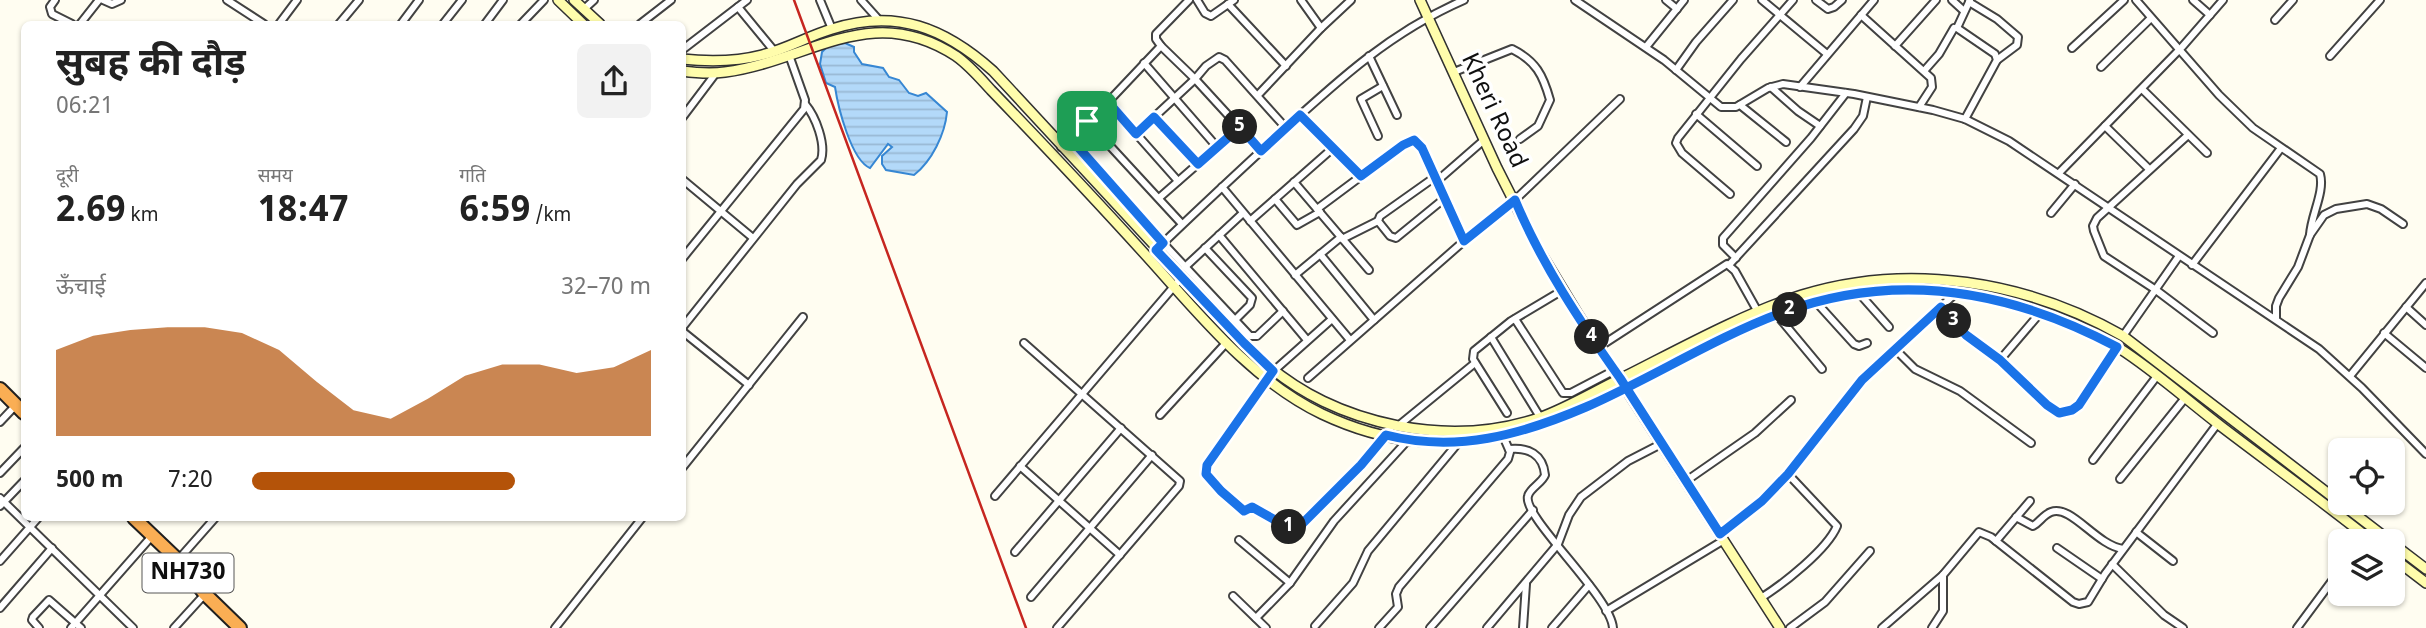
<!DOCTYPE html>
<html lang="hi">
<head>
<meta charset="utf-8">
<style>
	body { margin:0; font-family:Georgia,"Noto Sans Devanagari",serif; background:#f2f2f2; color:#222; height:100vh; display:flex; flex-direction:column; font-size:26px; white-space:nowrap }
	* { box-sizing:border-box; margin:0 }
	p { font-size:23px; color:#767676 }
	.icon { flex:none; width:38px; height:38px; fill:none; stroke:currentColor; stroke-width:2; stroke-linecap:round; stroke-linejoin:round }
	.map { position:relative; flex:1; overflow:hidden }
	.panel { position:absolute; left:21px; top:21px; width:665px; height:500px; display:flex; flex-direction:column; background:#fff; border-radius:10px; box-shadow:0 2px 5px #0004 }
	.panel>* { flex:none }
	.buttons { position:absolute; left:2328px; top:438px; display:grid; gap:14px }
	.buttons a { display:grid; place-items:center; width:77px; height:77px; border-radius:10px; background:#fff; box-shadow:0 2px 5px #0004; font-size:35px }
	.pin { position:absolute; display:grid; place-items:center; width:60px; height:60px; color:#fff; margin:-30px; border-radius:14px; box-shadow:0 4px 10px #0006 }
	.km { position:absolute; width:35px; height:35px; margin:-18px; border-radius:50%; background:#222; color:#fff; font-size:19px; line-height:35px; text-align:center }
	.round { display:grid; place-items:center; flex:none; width:74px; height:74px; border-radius:10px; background:#f2f2f2 }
	.summary { display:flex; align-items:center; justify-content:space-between; height:119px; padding:0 35px }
	h1 { font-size:38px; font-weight:700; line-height:52px }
	.figures { display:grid; grid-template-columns:repeat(3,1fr); gap:10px; height:119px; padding:7px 35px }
	.figures div { display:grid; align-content:center }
	.figures b { font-size:35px; font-weight:700 }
	.figures small { font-size:19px; font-weight:400 }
	.figures p { font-size:19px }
	.chart { height:196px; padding:14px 35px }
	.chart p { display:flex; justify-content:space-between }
	.chart svg { width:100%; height:126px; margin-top:7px; fill:#b45309; opacity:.7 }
	ul { padding:0 35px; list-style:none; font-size:23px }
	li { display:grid; grid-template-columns:112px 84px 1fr; align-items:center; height:52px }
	li i { height:18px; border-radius:9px; background:#b45309 }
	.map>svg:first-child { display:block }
	.water { fill:url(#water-rules); stroke:#3787d3; stroke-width:2 }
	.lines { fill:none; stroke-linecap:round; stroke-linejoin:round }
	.street-casing { stroke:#424242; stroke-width:10 }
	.secondary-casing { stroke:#313131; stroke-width:12 }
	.highway-casing { stroke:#202020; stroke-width:16 }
	.street { stroke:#fff; stroke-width:6 }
	.secondary { stroke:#fffdac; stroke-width:9 }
	.highway { stroke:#faae54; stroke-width:12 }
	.rail { stroke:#c62620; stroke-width:2.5 }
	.route-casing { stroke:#fff; stroke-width:14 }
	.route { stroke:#1a73e8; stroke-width:9 }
	.labels { text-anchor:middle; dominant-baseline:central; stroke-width:7; stroke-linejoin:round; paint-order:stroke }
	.shield { fill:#fff; stroke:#575757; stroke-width:2 }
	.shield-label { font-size:23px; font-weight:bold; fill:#0f0f0f }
	.street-label { font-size:24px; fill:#0f0f0f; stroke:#fff }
</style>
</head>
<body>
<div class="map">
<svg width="2426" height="628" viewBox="0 0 2426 628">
	<defs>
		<pattern id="water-rules" width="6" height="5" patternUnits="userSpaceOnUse" patternTransform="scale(1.75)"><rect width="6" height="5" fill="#b3d9f9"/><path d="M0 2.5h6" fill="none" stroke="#99b9d4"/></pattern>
	</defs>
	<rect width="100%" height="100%" fill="#fffdf1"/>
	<!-- water -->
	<path class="water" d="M845,43L854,47V52L862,64L883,68L889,77L899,80L909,93L918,96L926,93L947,112C945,134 932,161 914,175L886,170L882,164V156L892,147L888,144L870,168C851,160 838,107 835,87L826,83L820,64L822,52L829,45Z"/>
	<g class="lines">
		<defs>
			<g id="street">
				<polyline points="55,0 50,7 52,14 72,24"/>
				<polyline points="103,0 112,4 121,0"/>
				<polyline points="227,0 264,24"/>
				<polyline points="820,0 832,29"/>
				<polyline points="861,0 879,20"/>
				<polyline points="1197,0 1205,13 1211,16 1234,0"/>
				<polyline points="1301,0 1321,28"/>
				<polyline points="1575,0 1664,60 1721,107 1736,107 1768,88 1783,84 1854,94 1933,110 1965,119 2009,141 2319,349 2362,388 2426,454"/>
				<polyline points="1666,0 1677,9"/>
				<polyline points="1762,0 1827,54"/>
				<polyline points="1816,0 1828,9 1834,7 1842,0"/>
				<polyline points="1952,0 1964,11"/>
				<path d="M2136,0L2219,95L2253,128L2320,174C2325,192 2311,215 2310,235"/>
				<polyline points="2193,0 2210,15"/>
				<polyline points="1969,2 1997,19 2018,37 2017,45 1997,60"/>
				<polyline points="1228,4 1286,66"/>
				<polyline points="738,7 775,52"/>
				<polyline points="583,10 594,0"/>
				<polyline points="1861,15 1931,78 1932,87 1919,107"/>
				<polyline points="2275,20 2293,0"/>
				<polyline points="80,24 99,0"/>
				<polyline points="279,24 297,0"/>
				<polyline points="339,24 359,0"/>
				<polyline points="401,24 419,0"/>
				<polyline points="443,24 462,0"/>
				<polyline points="485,24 503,0"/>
				<polyline points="521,24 544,0"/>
				<polyline points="640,24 671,0"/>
				<polyline points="1161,46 1195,79 1261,151"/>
				<polyline points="1895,46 1936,0"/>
				<polyline points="1646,47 1684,0"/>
				<polyline points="2072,48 2124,0"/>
				<polyline points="682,50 747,0"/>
				<polyline points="1369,56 1397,115"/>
				<polyline points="2330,56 2380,0"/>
				<polyline points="1144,63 1217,147"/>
				<polyline points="2101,67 2151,18"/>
				<polyline points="1676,70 1696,42 1733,0"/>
				<polyline points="1924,71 1939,54 1954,28"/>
				<path d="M1454,72L1512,49C1536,61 1543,75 1550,100L1538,126L1520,139"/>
				<polyline points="1771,87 1798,111 1820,126"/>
				<polyline points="1800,87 1874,0"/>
				<polyline points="2142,89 2207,153"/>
				<polyline points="1258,95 1321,28 1351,0"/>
				<polyline points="1108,102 1178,181"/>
				<polyline points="1740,105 1786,142"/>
				<polyline points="1696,114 1757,166"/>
				<polyline points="1300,115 1361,176"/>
				<polyline points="1154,117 1198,164"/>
				<polyline points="682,118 716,73"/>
				<polyline points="1965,119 1997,60 1995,54 1957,28 1970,0"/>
				<polyline points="1087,121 1182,224"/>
				<polyline points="2105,126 2149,169"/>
				<polyline points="1136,134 1195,79 1206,66 1219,57 1225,60 1286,128"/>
				<polyline points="2188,135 2097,218 2093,226 2094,231 2104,256 2156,290 2213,333"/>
				<polyline points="1378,136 1361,99 1383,86"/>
				<polyline points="1070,138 1163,243 1250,336 1257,336 1283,311"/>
				<polyline points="1061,147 1108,102 1161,46 1156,39 1156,34 1189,0"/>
				<polyline points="2059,173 2182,47 2223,0"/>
				<polyline points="1435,177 1380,216 1378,221 1390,236 1396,238 1445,198"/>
				<polyline points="682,179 753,238"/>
				<polyline points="1437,181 1484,140"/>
				<polyline points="1294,182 1369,270"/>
				<polyline points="1222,187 1350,340"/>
				<polyline points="1730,194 1682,153 1676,143 1678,138 1741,59 1793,0"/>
				<polyline points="1159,198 1240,127"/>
				<polyline points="1275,199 1297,225 1320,212"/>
				<polyline points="1317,209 1403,145 1414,140 1422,148 1464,241"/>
				<polyline points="2051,213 2075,184"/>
				<polyline points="1250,221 1333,148"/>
				<polyline points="1219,235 1307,340"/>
				<polyline points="1342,239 1378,221"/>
				<polyline points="1205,248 1252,298 1250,305 1235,320"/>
				<path d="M1156,250C1195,212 1234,176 1274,139C1334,84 1388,33 1464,0"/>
				<polyline points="1320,254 1374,320"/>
				<polyline points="1736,258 1723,245 1723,238 1811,138 1846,93"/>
				<polyline points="682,259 804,109 805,100 789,55"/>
				<polyline points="1729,265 1854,129 1863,116 1867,97"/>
				<polyline points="2192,265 2281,148"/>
				<polyline points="1185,267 1243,213"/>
				<polyline points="1295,275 1341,237"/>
				<polyline points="1858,292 1889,327"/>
				<polyline points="1816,302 1854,344 1859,346 1867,343"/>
				<polyline points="1941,307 1966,335 2000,360 2047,405 2059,413 2072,410 2079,405 2117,347"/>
				<polyline points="2406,307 2426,325"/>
				<polyline points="1777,315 1822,369"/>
				<path d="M1332,319L1268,376L1207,465C1203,483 1231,500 1244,511L1252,507L1295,529L1361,465L1393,425"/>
				<polyline points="1515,319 1563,393 1571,393 1615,370"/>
				<polyline points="2276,319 2276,306 2279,298 2298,267 2310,235 2324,215 2336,209 2367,204 2381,209 2403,224"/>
				<path d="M682,328L797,184L821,160C826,144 816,117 805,104"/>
				<polyline points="682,331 749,385"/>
				<polyline points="2384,333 2426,368"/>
				<polyline points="2123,336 2179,256"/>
				<polyline points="1491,337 1540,417"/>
				<polyline points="1024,343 1180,481 1179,486 1057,628"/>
				<polyline points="1599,347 1727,264 1735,271 1758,312"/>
				<polyline points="1895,349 1915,369 1960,391 2031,443"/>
				<polyline points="2000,360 2041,312"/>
				<polyline points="2350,376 2426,283"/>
				<polyline points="1308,378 1464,241 1515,200 1620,99"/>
				<polyline points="1507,413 1473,359 1474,351 1511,321 1563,290"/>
				<polyline points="1160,415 1227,342"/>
				<polyline points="0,422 16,405"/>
				<polyline points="1398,426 1475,363"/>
				<path d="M1509,449C1528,447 1543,454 1545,475C1542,483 1530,488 1528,496C1522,517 1611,596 1613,628"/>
				<polyline points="2093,460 2157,376"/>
				<polyline points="1020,466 1120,555"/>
				<polyline points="682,468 803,317"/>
				<polyline points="0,473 24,448"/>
				<polyline points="2120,479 2185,398"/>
				<polyline points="1686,481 1755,433 1791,400"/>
				<polyline points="995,496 1182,277"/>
				<polyline points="0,498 133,628"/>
				<polyline points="0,506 24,481"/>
				<path d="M2016,517L2033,526C2040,522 2043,515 2051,512C2071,504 2096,545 2123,549"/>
				<polyline points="2136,532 2173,561"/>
				<polyline points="1720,534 1762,501 1788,474 1862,380 1957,292"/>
				<polyline points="1239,540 1290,583"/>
				<polyline points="1996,541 2030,501"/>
				<polyline points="2057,548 2102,579"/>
				<polyline points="1015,552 1121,428"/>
				<polyline points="178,560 215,518"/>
				<polyline points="0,561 38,518"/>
				<polyline points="2112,564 2164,615 2183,628"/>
				<polyline points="1233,596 1266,628"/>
				<polyline points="1031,597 1152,455"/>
				<path d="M1761,598C1783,584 1827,550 1837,526L1788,474"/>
				<polyline points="0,608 52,548"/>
				<polyline points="1606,611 1724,540"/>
				<polyline points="1256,618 1290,583 1334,521 1408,440"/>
				<polyline points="1315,626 1353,583 1368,551 1458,443"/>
				<polyline points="39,628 32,620 33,617 49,600 81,628"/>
				<polyline points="71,628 152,536"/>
				<polyline points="174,628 205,594"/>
				<polyline points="555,628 642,518"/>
				<polyline points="1379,628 1398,607 1396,594 1399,587 1508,459 1510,452 1503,436"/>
				<polyline points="1430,628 1533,510"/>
				<polyline points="1487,628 1558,544 1569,515 1581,497 1628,461 1661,444"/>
				<polyline points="1523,628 1526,584"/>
				<polyline points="1552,628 1589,585"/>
				<polyline points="1790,628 1825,602 1870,551"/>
				<polyline points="1882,628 1943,575 1979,532 1991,537 2073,602 2079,604 2088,602 2105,574 2218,423"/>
				<polyline points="1932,628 1943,611 1943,575"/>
				<polyline points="2297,628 2340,570"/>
			</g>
			<g id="secondary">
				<polyline points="558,0 583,24"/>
				<polyline points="574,0 600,24"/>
				<polyline points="1420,0 1497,168 1536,245 1579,316 1780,628"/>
				<path d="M682,59C709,62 735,62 762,55C787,49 808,36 832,29C896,8 945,28 993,71L1258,357C1299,394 1344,415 1398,426C1445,435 1494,433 1539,418C1567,408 1593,392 1620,379C1676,351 1742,314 1802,295C1909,262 2027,281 2123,336L2390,541"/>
				<path d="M682,71C697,73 711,74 725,72C809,61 871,0 956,56C969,65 980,78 991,90C1042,143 1092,196 1142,251C1196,310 1249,379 1322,414C1500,498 1625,374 1781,313C1849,287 1926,282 1998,299C2038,309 2083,325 2119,348C2155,371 2188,401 2222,427C2272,465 2323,502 2372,541"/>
				<polyline points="2392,543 2426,569"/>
				<polyline points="2392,557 2426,583"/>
			</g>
			<g id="highway">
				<polyline points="0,389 24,413"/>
				<polyline points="134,518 178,560 205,594 240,628"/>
			</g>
		</defs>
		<!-- street casing -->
		<use href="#street" class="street-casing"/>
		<!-- secondary casing -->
		<use href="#secondary" class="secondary-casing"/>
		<!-- highway casing -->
		<use href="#highway" class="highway-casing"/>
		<!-- street -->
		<use href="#street" class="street"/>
		<!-- secondary -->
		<use href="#secondary" class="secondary"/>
		<!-- highway -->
		<use href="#highway" class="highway"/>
		<!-- rail -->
		<polyline class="rail" points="794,0 1026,628"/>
	</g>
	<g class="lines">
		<defs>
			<path id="route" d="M1087,121L1070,138L1163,243L1156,250L1244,343L1273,371L1207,465L1206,474L1221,491L1244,511L1252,507L1293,530L1298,528L1361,465L1386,435C1456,453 1521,435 1586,407C1652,378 1714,338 1781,313C1897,270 2010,290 2117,347L2079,405L2072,410L2059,413L2047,405L2000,360L1966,335L1941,307L1862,380L1788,474L1762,501L1720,534L1627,389L1620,378C1581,323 1541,263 1515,200L1464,241L1422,148L1414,140L1403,145L1361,176L1300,115L1261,151L1240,127L1198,164L1154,117L1136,134L1108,102L1087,121"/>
		</defs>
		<!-- route casing -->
		<use href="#route" class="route-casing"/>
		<!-- route -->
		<use href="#route" class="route"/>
	</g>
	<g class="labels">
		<!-- shield labels -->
		<rect class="shield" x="142.5" y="553.5" width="91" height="39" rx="5"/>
		<g class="shield-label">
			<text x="188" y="573">NH730</text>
		</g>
		<!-- street labels -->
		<g class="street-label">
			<text transform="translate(1493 111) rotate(65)">Kheri Road</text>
		</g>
	</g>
</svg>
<div class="buttons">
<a><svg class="icon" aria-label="locate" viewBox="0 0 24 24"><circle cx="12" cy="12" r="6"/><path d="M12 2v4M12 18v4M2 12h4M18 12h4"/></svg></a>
<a><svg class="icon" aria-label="layers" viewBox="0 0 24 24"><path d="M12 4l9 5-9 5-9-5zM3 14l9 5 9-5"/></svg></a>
</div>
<div class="pin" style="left:1087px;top:121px;background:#1e9e55"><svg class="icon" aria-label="arrive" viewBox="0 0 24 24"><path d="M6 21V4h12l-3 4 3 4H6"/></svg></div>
<b class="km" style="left:1289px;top:527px">1</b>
<b class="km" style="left:1790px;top:310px">2</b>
<b class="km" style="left:1954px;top:321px">3</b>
<b class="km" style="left:1592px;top:337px">4</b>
<b class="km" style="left:1240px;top:127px">5</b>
<section class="panel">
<div class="summary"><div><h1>सुबह की दौड़</h1><p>06:21</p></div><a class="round"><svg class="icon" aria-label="share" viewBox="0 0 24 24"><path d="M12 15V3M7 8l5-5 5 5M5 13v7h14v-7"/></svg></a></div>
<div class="figures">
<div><p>दूरी</p><b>2.69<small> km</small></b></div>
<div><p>समय</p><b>18:47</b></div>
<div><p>गति</p><b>6:59<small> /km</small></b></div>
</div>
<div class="chart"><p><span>ऊँचाई</span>32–70 m</p>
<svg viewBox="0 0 160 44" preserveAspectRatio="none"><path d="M0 44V14L10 9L20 7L30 6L40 6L50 8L60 14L70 25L80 35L90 38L100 31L110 23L120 19L130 19L140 22L150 20L160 14V44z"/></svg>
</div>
<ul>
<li><b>500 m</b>7:20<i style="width:66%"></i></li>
</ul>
</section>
</div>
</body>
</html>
